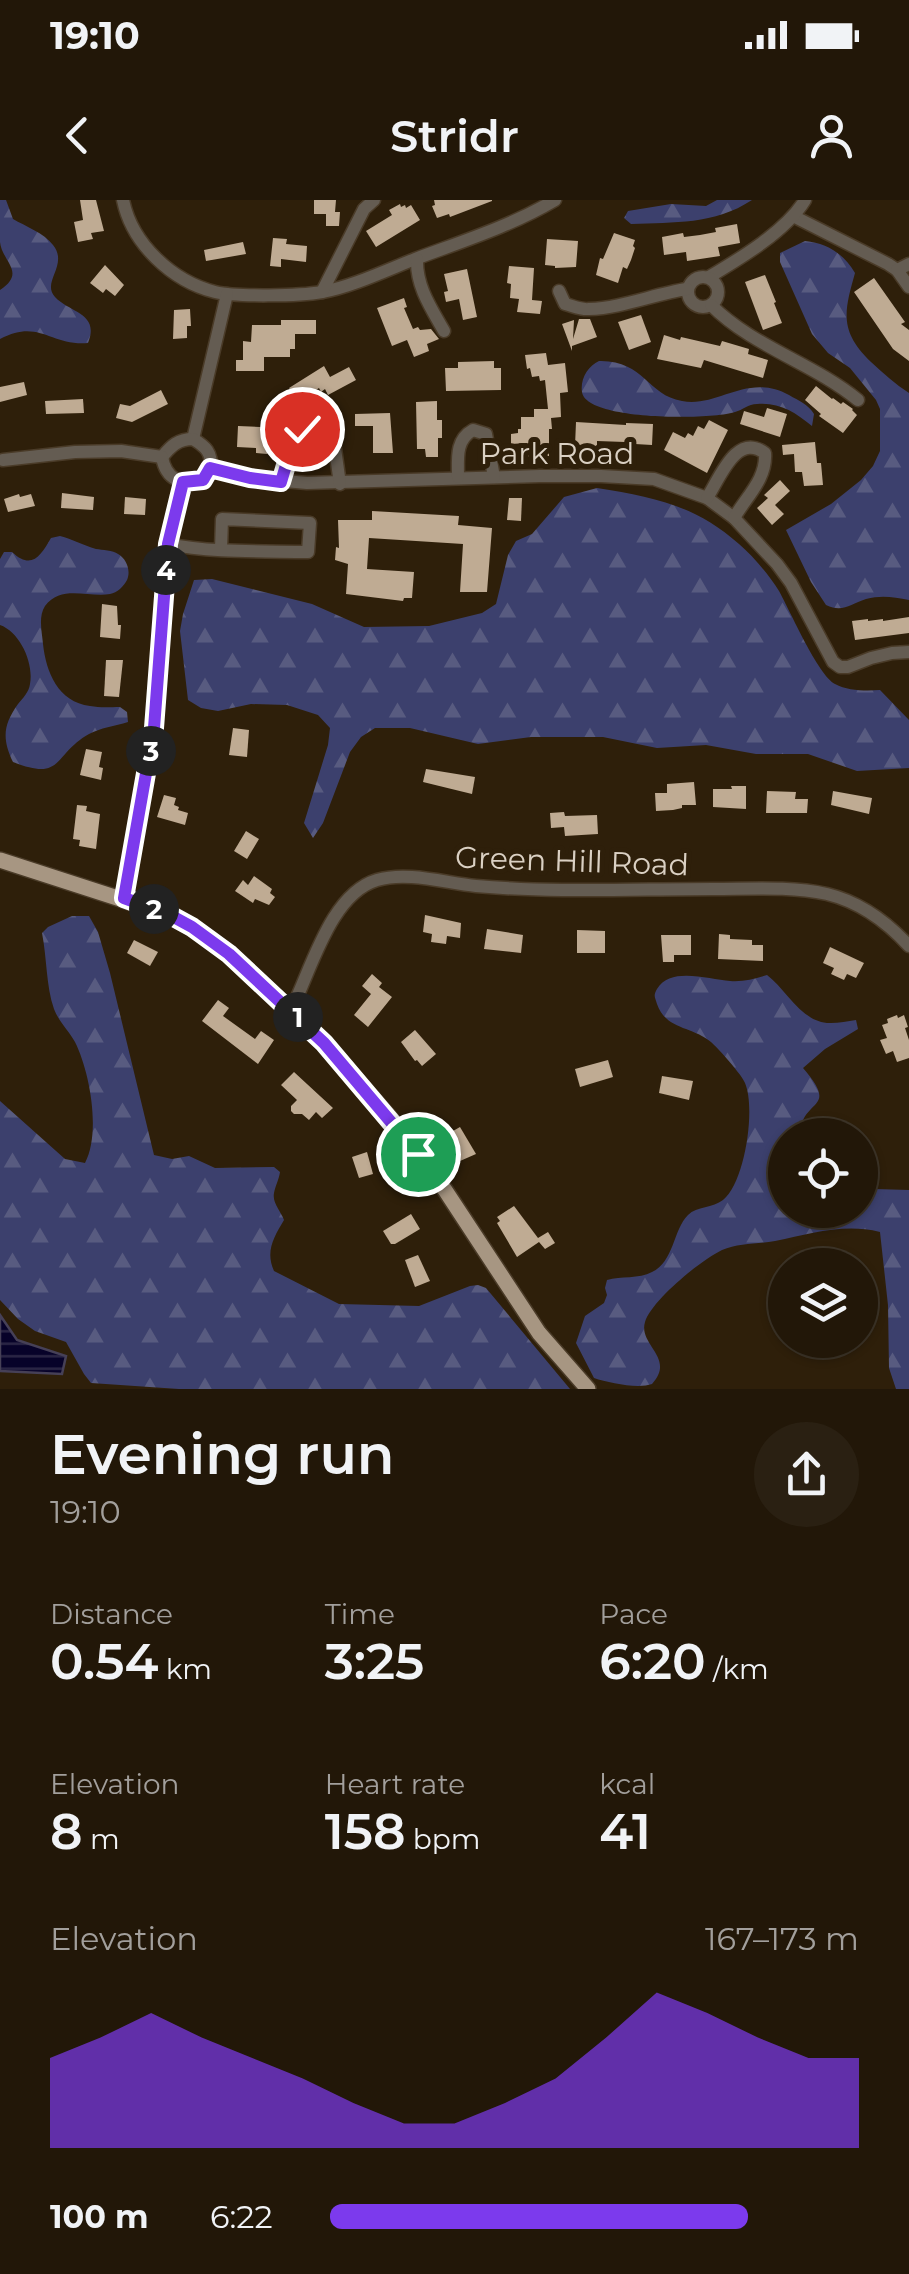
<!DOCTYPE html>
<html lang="en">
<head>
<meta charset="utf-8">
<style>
	body { margin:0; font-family:Montserrat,sans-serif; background:#2a2012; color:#f1f3f6; height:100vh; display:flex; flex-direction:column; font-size:38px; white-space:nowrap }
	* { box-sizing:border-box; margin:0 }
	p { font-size:32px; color:#a29f9c }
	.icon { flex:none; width:55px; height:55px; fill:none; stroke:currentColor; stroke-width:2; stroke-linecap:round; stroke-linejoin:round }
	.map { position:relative; height:1189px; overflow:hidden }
	.drawer { display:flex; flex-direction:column; background:#221708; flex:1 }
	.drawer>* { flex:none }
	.tools { position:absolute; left:768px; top:918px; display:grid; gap:20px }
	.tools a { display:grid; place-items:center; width:110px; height:110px; border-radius:50%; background:#221708; box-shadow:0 2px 8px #0004,0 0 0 2px #3f3629; font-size:50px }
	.pin { position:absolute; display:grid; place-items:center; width:85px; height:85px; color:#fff; margin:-42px; border:5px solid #fff; border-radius:50%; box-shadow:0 2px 10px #0007 }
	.km { position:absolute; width:50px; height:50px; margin:-25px; border-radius:50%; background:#222; color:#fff; font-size:28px; line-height:50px; text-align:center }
	.round { display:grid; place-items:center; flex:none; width:105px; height:105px; border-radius:52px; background:#2a2012 }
	.head { display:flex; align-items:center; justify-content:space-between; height:170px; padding:0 50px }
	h1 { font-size:55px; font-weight:600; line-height:75px }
	.figures { display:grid; grid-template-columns:repeat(3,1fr); gap:15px; height:170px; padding:10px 50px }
	.figures div { display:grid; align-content:center }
	.figures b { font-size:50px; font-weight:600 }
	.figures small { font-size:28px; font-weight:400 }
	.figures p { font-size:28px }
	.chart { height:280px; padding:20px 50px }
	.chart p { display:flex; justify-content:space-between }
	.chart svg { width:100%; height:180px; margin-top:10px; fill:#7c3aed; opacity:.7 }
	ul { padding:0 50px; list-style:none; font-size:32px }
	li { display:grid; grid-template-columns:160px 120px 1fr; align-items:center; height:75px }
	li i { height:25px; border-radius:12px; background:#7c3aed }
	.status { display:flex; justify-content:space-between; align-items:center; height:70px; padding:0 50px; background:#221708; direction:ltr }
	.status svg { height:28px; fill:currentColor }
	header { display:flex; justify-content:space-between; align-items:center; height:130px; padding:0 50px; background:#221708; font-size:45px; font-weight:600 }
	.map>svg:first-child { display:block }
	.forest { fill:url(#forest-firs) }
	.water { fill:url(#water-rules); stroke:#464057; stroke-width:2.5 }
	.building { fill:#bfab93 }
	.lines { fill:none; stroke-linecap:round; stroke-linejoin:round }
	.minor-casing { stroke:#4a3b28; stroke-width:15 }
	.major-casing { stroke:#4a3b28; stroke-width:18 }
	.minor { stroke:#645c52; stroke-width:12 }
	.major { stroke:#a79682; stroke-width:15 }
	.route-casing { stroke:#fff; stroke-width:20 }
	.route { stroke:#7c3aed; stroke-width:12 }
	.labels { text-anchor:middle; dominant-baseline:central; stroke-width:10; stroke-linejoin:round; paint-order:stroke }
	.street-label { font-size:30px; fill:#dad0c3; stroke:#2e1f0a }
</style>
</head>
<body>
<div class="status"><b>19:10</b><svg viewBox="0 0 49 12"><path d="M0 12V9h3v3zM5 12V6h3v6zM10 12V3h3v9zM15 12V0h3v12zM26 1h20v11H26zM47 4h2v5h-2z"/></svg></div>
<header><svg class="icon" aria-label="back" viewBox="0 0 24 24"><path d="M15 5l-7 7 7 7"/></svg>Stridr<svg class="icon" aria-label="person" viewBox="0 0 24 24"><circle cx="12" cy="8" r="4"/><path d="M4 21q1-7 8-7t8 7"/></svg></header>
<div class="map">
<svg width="909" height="1189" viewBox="0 0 909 1189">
	<defs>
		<pattern id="forest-firs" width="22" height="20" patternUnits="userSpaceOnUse" patternTransform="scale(2.5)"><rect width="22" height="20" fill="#3c406d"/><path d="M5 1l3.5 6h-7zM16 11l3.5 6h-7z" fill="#585b80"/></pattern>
		<pattern id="water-rules" width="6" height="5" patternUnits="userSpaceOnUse" patternTransform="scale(2.5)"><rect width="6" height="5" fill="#070229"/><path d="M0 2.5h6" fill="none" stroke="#2b2646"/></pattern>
	</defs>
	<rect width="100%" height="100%" fill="#2e1f0a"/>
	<!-- forest -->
	<g class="forest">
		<path d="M0,0H6L13,19C25,26 44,33 53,45C69,65 41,82 55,97C70,113 100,113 88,143C50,146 39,118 0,139V90C27,72 2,62 0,42C0,28 0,14 0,0Z"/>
		<path d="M717,0H752C714,25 674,22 631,24L624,18L628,11L671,4L706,6Z"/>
		<path d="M805,41C827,43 844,54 855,73C844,112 839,131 871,162C883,173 895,184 909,193V400C894,397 881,395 866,399C850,404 843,413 826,405L811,382L786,330L831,304L861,280L873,266L880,251V209L876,200L850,168L828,153L812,134L780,62V53Z"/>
		<path d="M599,161C644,160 647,195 682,201C718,208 747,172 789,195C799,201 808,204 814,214L812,226C795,212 779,202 757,204C748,204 743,210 735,212C711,220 586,221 582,192C580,179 588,166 599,161Z"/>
		<path d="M597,288C653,297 695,305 739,344C753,356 769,375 779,391C790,411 818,475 835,484C848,491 866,491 880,490L909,520V568L857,571L808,554H756L706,545L657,548L603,537H531L478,544L410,528H375L361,537L350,552L323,623L313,638L304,623L328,545L330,528L318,515L287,505L251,504L218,511L201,508L188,500L180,431L183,414L194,380L212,379L312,404L364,427L429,426L482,413L496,404L508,355L516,341L532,334L564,297Z"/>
		<path d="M60,336C72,339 83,345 96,349C102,350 113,350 118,354C127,359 131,371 127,380C124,386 117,393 110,394C89,398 61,384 45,406C38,417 42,432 43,444C46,472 58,502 90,506C100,508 111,507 120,507L127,512L128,522C115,526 100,528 89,534C52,555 64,582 13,562C2,539 3,525 18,504C23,498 29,492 30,484C34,463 20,432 0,425V359L4,352H12C32,371 41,355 51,338Z"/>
		<path d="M72,716H89L98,732L110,773L154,955L172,959L189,956L215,968L274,967L280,972C279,979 275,987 274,993C272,1003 281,1011 284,1020C274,1037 265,1051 274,1071L339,1104L419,1106L470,1086L478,1085L486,1088L570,1189H179L91,1183L84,1174L66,1142L35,1131L18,1119L0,1100V901L65,959L85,963C101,933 90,872 75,842C69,831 59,822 54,809C46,786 47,758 42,733L48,727Z"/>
		<path d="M767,775C787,790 802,824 831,823C839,823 848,821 856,820L858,829L825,849L803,868C841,912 801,897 800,935H785V1010H860V983L874,989L909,990V1189H896L889,1168L888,1105L880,1032C843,1023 811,1034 775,1041C758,1044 738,1043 722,1050C701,1060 652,1100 645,1122C638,1145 676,1158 652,1184C638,1189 609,1183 594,1178L576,1143L585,1116L604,1103L607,1095L605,1088L607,1080C621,1076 639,1079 652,1072C674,1062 673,1030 688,1015C697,1006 713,1008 723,1000C745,983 756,908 745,883C743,876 717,847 711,842C692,826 666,830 657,804C655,797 653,796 657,789C671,766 709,780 730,781C743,782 755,779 767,775Z"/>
	</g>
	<!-- water -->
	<polygon class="water" points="0,1115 17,1140 66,1156 62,1174 0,1171"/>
	<!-- building -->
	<g class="building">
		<polygon points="80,0 96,0 104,31 91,33 93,39 78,42 74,22 83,20"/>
		<polygon points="314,0 336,0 335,12 340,12 339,26 326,26 326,14 314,14"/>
		<polygon points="434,0 492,0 492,1 450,17 449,14 437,18 432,6 435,5"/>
		<polygon points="400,4 401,7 405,5 406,8 411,5 420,20 376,47 366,31 392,15 389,10"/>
		<polygon points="737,24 740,43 718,47 720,56 687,61 686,52 664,55 662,37 683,33 684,37 700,35 716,32 715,28"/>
		<polygon points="614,33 635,40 633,46 635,48 631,60 627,69 623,67 618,83 596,75 600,58 603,59"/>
		<polygon points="273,38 287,39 286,44 307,46 306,62 281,59 281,67 270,66"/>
		<polygon points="547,39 578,41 576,67 555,68 555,66 545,65"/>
		<polygon points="243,42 246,54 206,61 204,50"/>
		<polygon points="105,65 124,85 115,96 106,89 103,93 90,83"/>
		<polygon points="509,66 534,68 532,100 542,101 540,114 517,112 519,99 510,98 511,84 507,83"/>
		<polygon points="467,69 477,117 463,120 459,99 446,102 444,92 448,91 444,74"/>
		<polygon points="765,75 776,102 774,103 782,123 763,130 745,82"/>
		<polygon points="874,78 905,122 901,124 909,130 909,161 893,149 854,92"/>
		<polygon points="404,98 407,107 404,108 413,129 418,127 420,130 431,129 439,139 427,144 429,151 414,157 407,140 392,146 377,108"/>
		<polygon points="190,109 191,126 187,126 187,138 173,139 174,110"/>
		<polygon points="641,115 651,142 629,150 618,122"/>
		<polygon points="579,119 590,119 597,137 572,146 572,151 562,124 574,120 573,139"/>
		<polygon points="281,120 316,120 316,134 295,134 295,149 290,149 290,157 264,157 264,171 236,171 236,160 243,160 243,141 251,142 252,125 281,125"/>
		<polygon points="664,135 680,140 681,137 720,146 722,141 749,149 748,154 768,160 763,178 704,160 701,168 657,159"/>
		<polygon points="546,153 548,165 565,163 568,192 560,193 561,217 551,218 552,229 549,229 549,256 528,257 527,243 511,244 511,234 518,233 518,229 521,229 521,217 534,217 534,209 548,209 545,180 540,181 539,176 532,177 530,168 527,169 525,155"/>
		<polygon points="494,161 494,168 501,168 501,190 446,191 445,168 458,168 458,162"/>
		<polygon points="324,166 330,177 349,167 356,180 328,195 325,189 321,192 319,188 303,198 301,195 295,198 289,188"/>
		<polygon points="24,182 27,195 0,202 0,187"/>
		<polygon points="816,186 832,199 833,198 841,204 843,202 853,209 852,210 857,215 843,233 819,216 821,214 805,200"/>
		<polygon points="161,190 168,204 132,222 116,218 120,204 130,206"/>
		<polygon points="83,199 84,213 46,214 45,201"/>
		<polygon points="437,201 437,220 442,220 442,238 438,238 438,257 426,257 425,249 417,249 416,202"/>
		<polygon points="767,208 787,214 780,237 740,224 744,211 764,217"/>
		<polygon points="390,213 393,253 373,253 373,226 355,226 355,214"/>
		<polygon points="709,220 728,230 707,273 664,250 673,232 685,238 688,233 693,236 698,226 704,229"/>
		<polygon points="576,222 626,225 626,223 653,224 652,245 635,244 634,249 625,248 625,242 597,241 597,248 575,246"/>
		<polygon points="238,226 285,228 284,241 280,250 267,249 267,254 256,253 256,248 237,247"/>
		<polygon points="815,242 817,263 821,263 823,285 804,286 802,272 795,272 794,254 783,255 782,245"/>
		<polygon points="780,280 790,291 775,305 784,314 772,325 757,308 768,298 764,295"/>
		<polygon points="62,293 94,297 93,310 61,308"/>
		<polygon points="19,294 20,297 31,294 35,306 8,312 4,299"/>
		<polygon points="125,297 146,299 145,315 124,314"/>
		<polygon points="509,298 522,298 521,321 507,320"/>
		<polygon points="372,311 459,316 458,325 492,328 487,392 460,392 463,344 369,338 367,369 414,372 412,398 404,398 403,401 346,394 348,364 335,360 336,347 339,348 338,320 372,320"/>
		<polygon points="102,404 117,406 118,425 121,425 120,439 100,437"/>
		<polygon points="909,417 909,433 855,440 852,421 868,419 868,421 883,419 883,421"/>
		<polygon points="106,460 123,460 119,497 104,496"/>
		<polygon points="233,528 249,530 247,557 229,555"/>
		<polygon points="86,549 102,552 99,567 103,568 101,580 80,575"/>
		<polygon points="426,569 475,577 472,594 423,582"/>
		<polygon points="694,582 696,605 682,605 682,608 673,610 656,611 655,593 667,593 667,584"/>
		<polygon points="731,586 746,586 746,609 713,607 713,589 732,589"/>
		<polygon points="767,591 796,592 795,599 808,599 807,613 766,613"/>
		<polygon points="833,591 872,598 869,614 831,605"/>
		<polygon points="164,595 176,598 174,605 179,607 178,610 188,613 185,625 157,617"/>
		<polygon points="77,605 87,606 86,611 100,614 96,649 79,646 80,640 73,639"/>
		<polygon points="564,612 565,616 597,615 598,634 565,636 564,627 551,628 550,613"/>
		<polygon points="246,631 259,639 247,659 234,651"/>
		<polygon points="254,676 272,689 270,693 275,697 269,705 255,699 253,703 235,691 243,680 248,685"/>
		<polygon points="425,715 461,723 460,738 447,736 446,744 431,742 432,734 423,732"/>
		<polygon points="487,729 523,735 521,753 484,749"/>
		<polygon points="577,730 605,731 605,753 577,753"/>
		<polygon points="719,734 730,735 730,739 752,740 752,745 763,745 763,761 718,759"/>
		<polygon points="661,735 691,735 691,755 674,755 674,762 663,762"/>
		<polygon points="134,740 158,752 150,766 127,753"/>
		<polygon points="830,747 864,763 856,778 847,774 844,780 831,774 834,768 823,763"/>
		<polygon points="372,774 382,783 379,787 392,797 368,827 354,815 371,794 362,786"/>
		<polygon points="218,800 229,808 223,816 255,839 261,831 274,840 258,864 202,821"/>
		<polygon points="897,815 898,818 904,815 908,827 905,828 909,840 909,858 897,862 893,851 886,854 880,840 887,838 882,825 888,823 887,819"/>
		<polygon points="415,830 436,854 422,866 417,860 415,861 401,842"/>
		<polygon points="608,860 613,877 580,887 575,869"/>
		<polygon points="294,872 333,908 322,918 316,912 309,920 302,914 294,914 291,911 291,906 297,900 281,885"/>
		<polygon points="662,876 693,881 689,900 659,893"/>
		<polygon points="460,927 476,954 460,961 446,935"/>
		<polygon points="367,952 373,974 359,978 352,957"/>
		<polygon points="514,1006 538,1038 548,1032 555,1043 545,1049 539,1042 517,1057 497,1023 500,1021 497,1017"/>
		<polygon points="411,1014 420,1029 395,1044 391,1044 383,1031"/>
		<polygon points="418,1055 430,1081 415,1087 405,1060"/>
	</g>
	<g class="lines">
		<defs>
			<g id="minor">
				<path d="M123,0C132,44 172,81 215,92C236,97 300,96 322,92C351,87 387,70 415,59C463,41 511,26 555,0"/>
				<polyline points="795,17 888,64 897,70"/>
				<path d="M417,59C416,86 431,108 444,131"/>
				<polyline points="909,64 897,70 909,87"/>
				<path d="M709,77C741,58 786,31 805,0"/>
				<circle cx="703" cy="92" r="15"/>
				<path d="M559,91L565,104C573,106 581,110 589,109C622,108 654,94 687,89"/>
				<polyline points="322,92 364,9 374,0"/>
				<path d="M711,105C753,147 813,163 858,200"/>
				<polyline points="193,239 227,94"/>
				<path d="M162,257C171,246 178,239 193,239C205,246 213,253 210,268"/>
				<path d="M162,257C166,280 182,286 203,280L210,268"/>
				<polyline points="3,260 75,252 121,251 162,257"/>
				<polyline points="210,268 250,278 307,283 540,276 601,276 654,279 707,298 734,318 777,364 791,383 833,462 840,467 848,467 871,458 892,453 909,452"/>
				<path d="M458,277C458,259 455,240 473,230L486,234L494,277"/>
				<path d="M281,282C288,257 293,232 317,219L332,227L340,284"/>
				<path d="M707,298C720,278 736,232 765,253C767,279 746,297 734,318"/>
				<path d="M168,344C210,353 265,351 308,352L310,323L222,319L221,349"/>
				<polyline points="124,698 154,528 168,344 183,282"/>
				<path d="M291,810C311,771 330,694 377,680C408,671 445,683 476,686C554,693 634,689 713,689C750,689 790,686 827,694C860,702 887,722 909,746"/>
			</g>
			<polyline id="major" points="0,660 170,715 210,739 262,784 324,843 389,917 445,990 539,1133 588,1189"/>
		</defs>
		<!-- minor casing -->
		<use href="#minor" class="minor-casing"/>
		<!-- major casing -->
		<use href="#major" class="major-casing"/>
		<!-- minor -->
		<use href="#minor" class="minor"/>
		<!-- major -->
		<use href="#major" class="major"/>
	</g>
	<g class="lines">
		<defs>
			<polyline id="route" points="302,229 292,245 281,282 250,278 210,268 203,280 183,282 168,344 154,528 124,698 170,715 192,727 229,754 324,843 418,954"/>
		</defs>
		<!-- route casing -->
		<use href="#route" class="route-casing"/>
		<!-- route -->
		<use href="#route" class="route"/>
	</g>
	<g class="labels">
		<!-- street labels -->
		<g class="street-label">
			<text x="557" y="253">Park Road</text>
			<text transform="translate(572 661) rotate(2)">Green Hill Road</text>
		</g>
	</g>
</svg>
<div class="tools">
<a><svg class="icon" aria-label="locate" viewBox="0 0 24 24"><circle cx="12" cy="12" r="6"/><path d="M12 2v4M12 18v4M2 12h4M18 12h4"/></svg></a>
<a><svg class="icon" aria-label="layers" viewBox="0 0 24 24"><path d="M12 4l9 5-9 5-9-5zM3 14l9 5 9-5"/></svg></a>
</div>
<div class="pin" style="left:418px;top:954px;background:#1e9e55"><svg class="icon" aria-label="arrive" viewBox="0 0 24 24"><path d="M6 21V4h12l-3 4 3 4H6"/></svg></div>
<div class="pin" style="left:302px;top:229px;background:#d93025"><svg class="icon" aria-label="check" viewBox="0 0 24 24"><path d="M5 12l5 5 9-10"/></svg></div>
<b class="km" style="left:298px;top:817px">1</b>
<b class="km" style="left:154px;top:709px">2</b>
<b class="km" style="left:151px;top:551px">3</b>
<b class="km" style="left:166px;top:370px">4</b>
</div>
<section class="drawer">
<div class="head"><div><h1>Evening run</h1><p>19:10</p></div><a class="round"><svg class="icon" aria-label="share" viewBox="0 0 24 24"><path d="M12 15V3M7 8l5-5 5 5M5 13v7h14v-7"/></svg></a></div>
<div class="figures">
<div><p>Distance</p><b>0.54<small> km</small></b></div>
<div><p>Time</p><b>3:25</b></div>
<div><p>Pace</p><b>6:20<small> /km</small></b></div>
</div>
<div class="figures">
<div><p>Elevation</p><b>8<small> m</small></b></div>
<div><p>Heart rate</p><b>158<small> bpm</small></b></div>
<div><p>kcal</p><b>41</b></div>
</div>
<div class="chart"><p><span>Elevation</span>167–173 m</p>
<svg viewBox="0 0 160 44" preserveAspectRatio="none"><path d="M0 44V22L10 17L20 11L30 17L40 22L50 27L60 33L70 38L80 38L90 33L100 27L110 17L120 6L130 11L140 17L150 22L160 22V44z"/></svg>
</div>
<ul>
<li><b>100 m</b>6:22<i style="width:79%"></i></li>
</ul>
</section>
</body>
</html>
